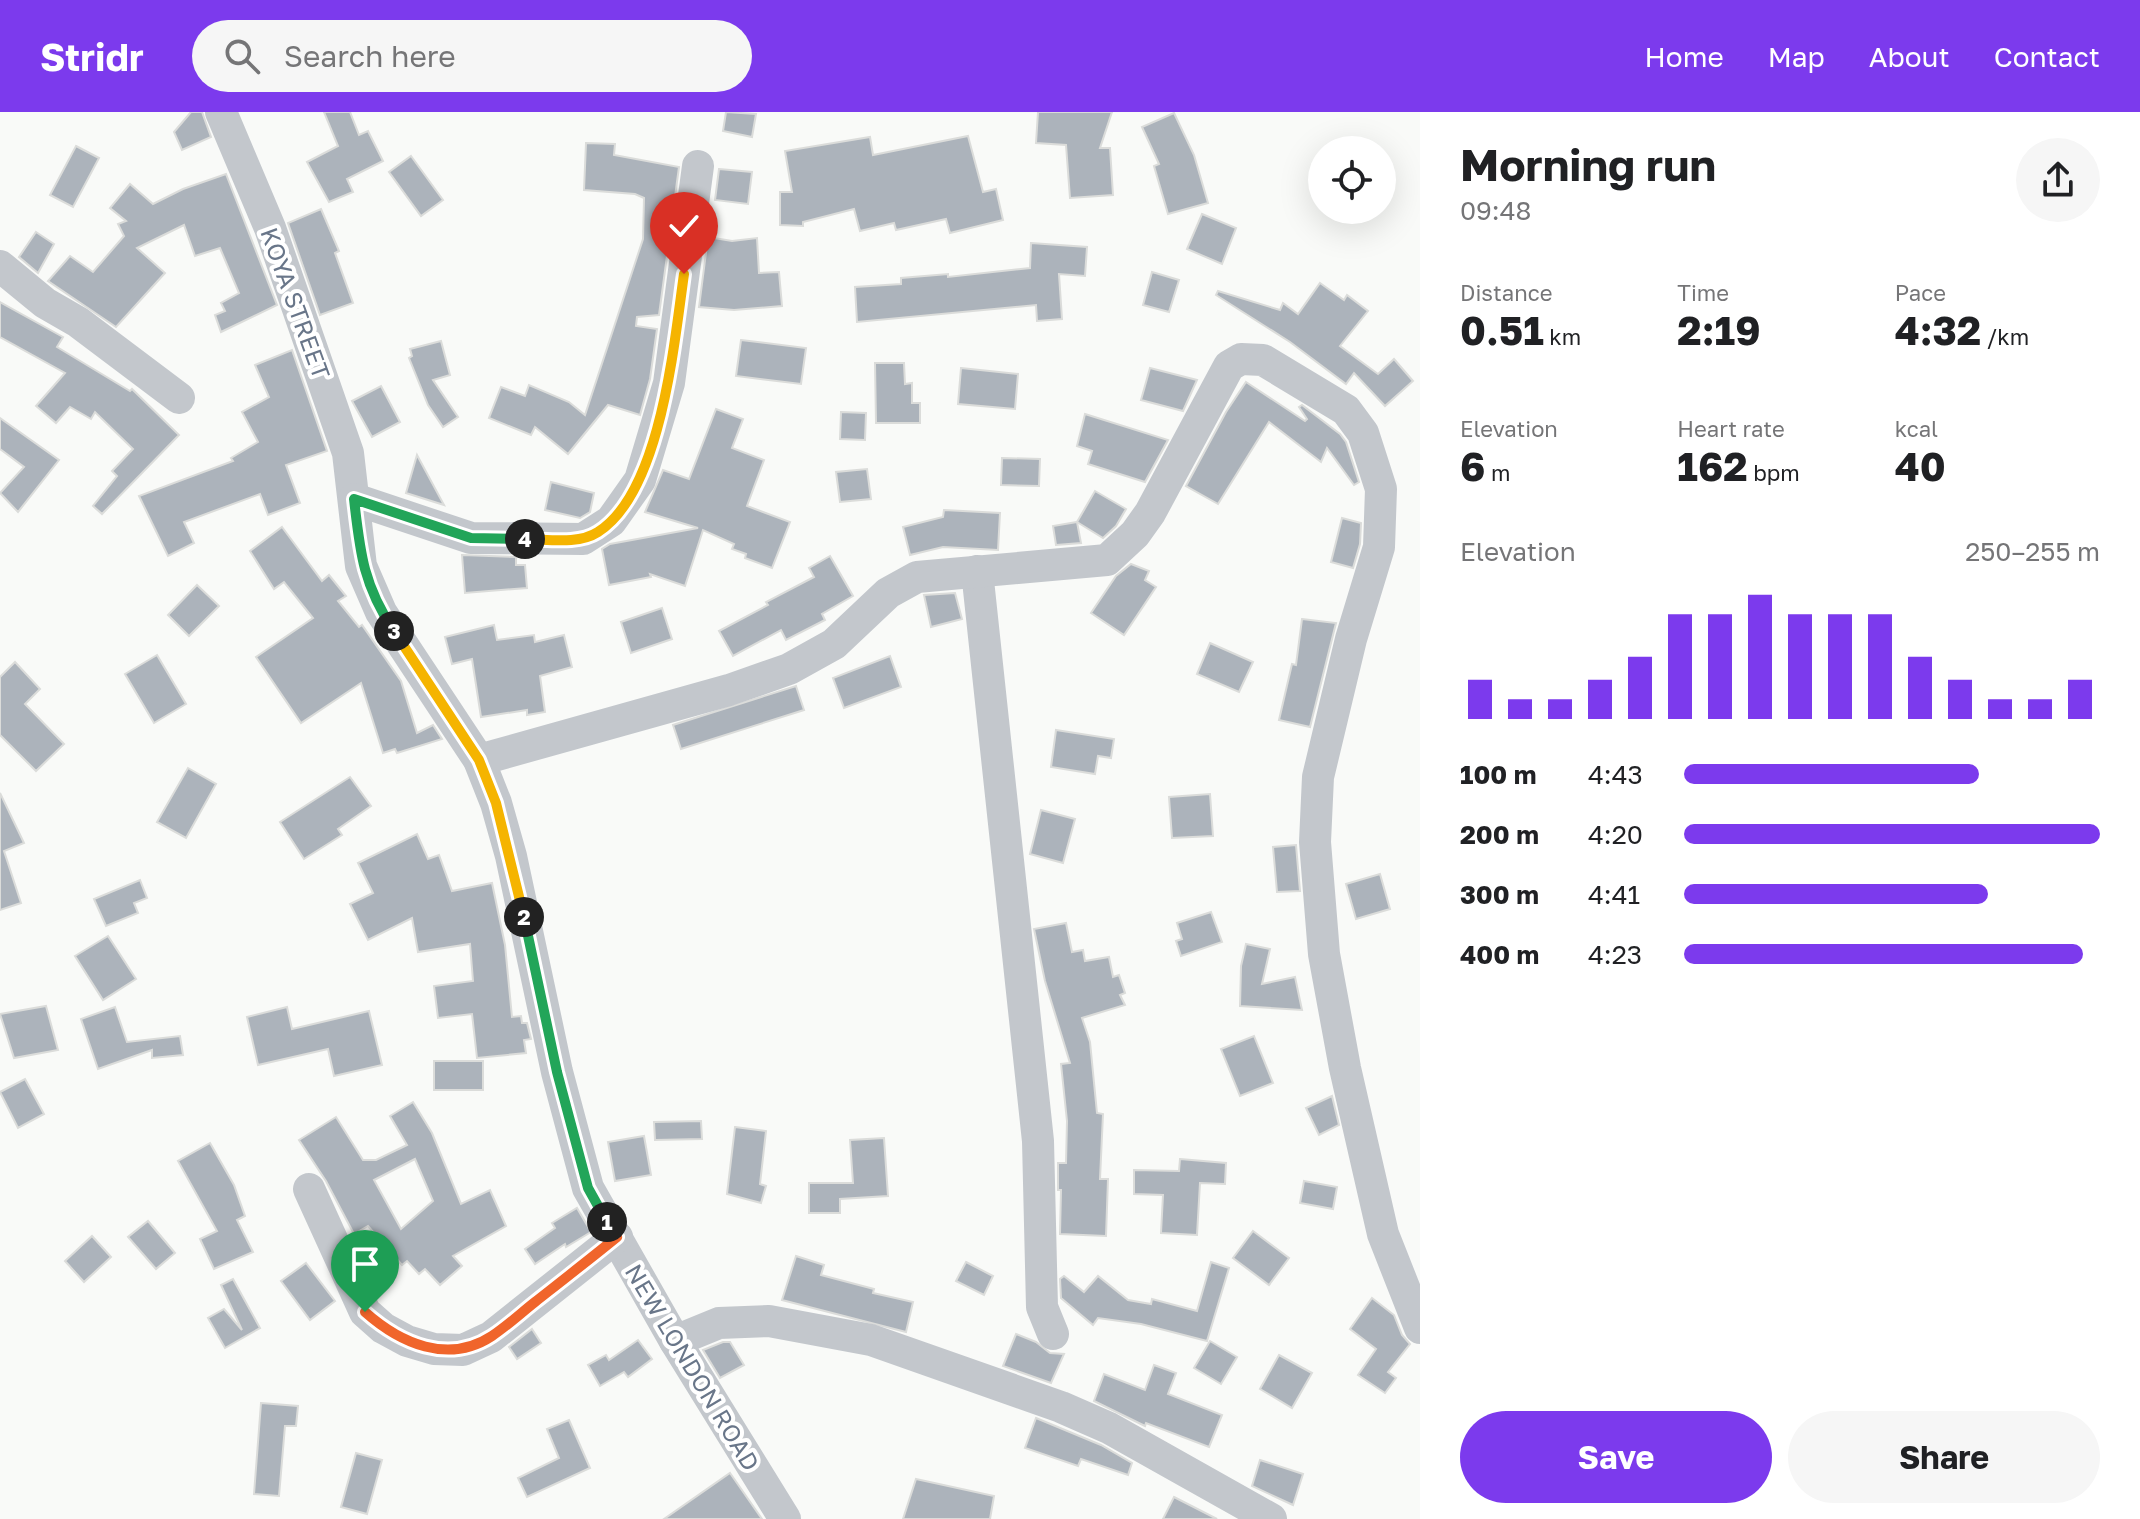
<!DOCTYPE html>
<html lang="en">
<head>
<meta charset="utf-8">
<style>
	body { margin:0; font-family:"Golos Text",sans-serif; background:#f6f6f6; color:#202124; height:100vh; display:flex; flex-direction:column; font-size:30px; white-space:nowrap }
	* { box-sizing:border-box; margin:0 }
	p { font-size:26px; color:#757577 }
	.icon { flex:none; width:44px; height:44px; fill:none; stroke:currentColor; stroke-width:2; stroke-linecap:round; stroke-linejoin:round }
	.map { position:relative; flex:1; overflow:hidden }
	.drawer { display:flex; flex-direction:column; background:#fff; width:720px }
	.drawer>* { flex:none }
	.tools { position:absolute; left:1308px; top:24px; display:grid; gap:16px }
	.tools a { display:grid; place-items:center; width:88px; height:88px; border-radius:50%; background:#fff; box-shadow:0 8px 32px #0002; font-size:40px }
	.pin { position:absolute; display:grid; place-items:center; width:68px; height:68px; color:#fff; margin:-82px -34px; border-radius:50% 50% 50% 0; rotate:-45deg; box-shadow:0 0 8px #0007 }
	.pin .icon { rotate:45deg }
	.km { position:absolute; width:40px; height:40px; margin:-20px; border-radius:50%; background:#222; color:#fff; font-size:22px; line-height:40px; text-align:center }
	.round { display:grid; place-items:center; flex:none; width:84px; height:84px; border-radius:42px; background:#f6f6f6 }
	.head { display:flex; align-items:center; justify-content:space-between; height:136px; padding:0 40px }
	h1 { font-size:44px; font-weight:700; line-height:60px }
	.metrics { display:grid; grid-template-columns:repeat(3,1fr); gap:12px; height:136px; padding:8px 40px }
	.metrics div { display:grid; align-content:center }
	.metrics b { font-size:40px; font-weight:700 }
	.metrics small { font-size:22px; font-weight:400 }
	.metrics p { font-size:22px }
	.chart { height:224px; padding:16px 40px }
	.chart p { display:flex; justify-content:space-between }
	.chart svg { width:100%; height:144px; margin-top:8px; stroke:#7c3aed; stroke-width:6 }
	.primary-button { display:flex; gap:16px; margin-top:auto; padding:16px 40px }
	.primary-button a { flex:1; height:92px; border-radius:48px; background:#7c3aed; color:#fff; font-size:32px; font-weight:700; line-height:92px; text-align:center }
	.primary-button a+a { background:#f6f6f6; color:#202124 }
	ul { padding:0 40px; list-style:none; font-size:26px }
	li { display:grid; grid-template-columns:128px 96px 1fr; align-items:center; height:60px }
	li i { height:20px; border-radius:10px; background:#7c3aed }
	header { display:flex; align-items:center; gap:48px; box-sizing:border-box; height:112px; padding:0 40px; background:#7c3aed; color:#fff }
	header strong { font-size:38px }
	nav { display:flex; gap:44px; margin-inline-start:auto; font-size:28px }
	.search { width:560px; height:72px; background:#f6f6f6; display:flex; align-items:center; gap:20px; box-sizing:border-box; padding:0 28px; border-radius:44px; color:#757577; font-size:30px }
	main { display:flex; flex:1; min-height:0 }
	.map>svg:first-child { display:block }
	.building { fill:#acb3bb; stroke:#dbdcda; stroke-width:2; fill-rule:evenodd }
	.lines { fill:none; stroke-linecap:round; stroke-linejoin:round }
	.minor { stroke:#c3c7cc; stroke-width:32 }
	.split-1-casing { stroke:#fff; stroke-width:16 }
	.split-2-casing { stroke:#fff; stroke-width:16 }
	.split-3-casing { stroke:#fff; stroke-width:16 }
	.split-4-casing { stroke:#fff; stroke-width:16 }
	.split-5-casing { stroke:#fff; stroke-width:16 }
	.split-1 { stroke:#f0652b; stroke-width:10 }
	.split-2 { stroke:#22a559; stroke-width:10 }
	.split-3 { stroke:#f5b400; stroke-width:10 }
	.split-4 { stroke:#22a559; stroke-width:10 }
	.split-5 { stroke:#f5b400; stroke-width:10 }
	.labels { text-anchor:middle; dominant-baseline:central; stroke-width:8; stroke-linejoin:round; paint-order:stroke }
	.street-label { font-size:24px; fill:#697689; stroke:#fff }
</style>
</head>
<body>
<header>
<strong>Stridr</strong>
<div class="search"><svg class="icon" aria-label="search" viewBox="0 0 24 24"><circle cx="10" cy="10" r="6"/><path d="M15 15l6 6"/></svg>Search here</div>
<nav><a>Home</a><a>Map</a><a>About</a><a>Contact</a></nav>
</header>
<main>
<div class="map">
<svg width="1420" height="1407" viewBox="0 0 1420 1407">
	<rect width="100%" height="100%" fill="#f9faf8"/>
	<!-- building -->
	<g class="building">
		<polygon points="191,0 202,0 211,25 182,38 174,20"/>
		<polygon points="324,0 350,0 359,23 368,19 383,49 347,67 353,80 329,90 307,50 338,34"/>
		<polygon points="726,0 756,2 752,25 723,19"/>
		<polygon points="1038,0 1112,0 1100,36 1110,36 1113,83 1070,86 1066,33 1036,31"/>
		<polygon points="1174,1 1194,43 1208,91 1168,102 1154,54 1159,52 1142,15"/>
		<polygon points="968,24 983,80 996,77 1003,108 950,121 946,107 896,118 894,111 860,119 854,97 803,110 803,114 780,113 780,80 792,80 785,39 870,25 873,43"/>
		<polygon points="586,31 615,32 614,43 679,55 659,203 637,205 636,214 657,217 650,267 640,303 608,293 568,342 535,315 531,323 489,306 501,275 525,284 529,273 569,290 585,303 643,127 644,86 635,82 584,78"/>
		<polygon points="76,34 99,46 73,95 50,83"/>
		<polygon points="411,44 443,88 421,104 389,60"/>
		<polygon points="719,57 752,60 748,92 715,88"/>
		<polygon points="226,62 277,193 221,220 215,203 225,199 221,191 239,181 220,136 195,144 184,113 137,136 165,161 116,215 48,169 70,144 93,160 124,124 118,112 126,109 110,96 130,72 153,92 183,77"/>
		<polygon points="321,97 339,139 335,141 353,191 320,203 288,111"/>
		<polygon points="1202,102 1236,116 1222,152 1187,137"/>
		<polygon points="36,120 54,132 38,161 19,145"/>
		<polygon points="708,125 732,129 757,126 759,161 779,160 782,194 734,198 699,195"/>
		<polygon points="1031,131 1087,135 1085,164 1059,162 1062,207 1037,209 1036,193 857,210 855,175 901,172 901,166 948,162 948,165 1030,156"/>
		<polygon points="1152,160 1179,168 1169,200 1143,193"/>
		<polygon points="1320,171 1344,188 1347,183 1368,199 1340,234 1378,262 1394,247 1413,269 1385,294 1354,261 1346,272 1290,230 1216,183 1218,179 1280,198 1283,191 1298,202"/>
		<polygon points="0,190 63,225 57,235 130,279 132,277 179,323 102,402 93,394 117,364 112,359 133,337 95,300 91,307 70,295 56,311 36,294 65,261 0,225"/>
		<polygon points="741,228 806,236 801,272 736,264"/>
		<polygon points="441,229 450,263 433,268 458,305 443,315 428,293 409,246 412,244 410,237"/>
		<polygon points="292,238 327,339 286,353 300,391 268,403 260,382 184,410 194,431 168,444 139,384 233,349 231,346 258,330 242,300 269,285 255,253"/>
		<polygon points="875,251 904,251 905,272 912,271 912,291 920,291 920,311 876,311"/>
		<polygon points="961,256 1018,262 1015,297 958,292"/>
		<polygon points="1150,256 1197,268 1183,299 1141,288"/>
		<polygon points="1246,270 1305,309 1307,307 1299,295 1302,293 1340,322 1346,330 1359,370 1354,373 1327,336 1321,350 1269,310 1218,392 1186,374 1226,300"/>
		<polygon points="381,274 400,310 372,325 352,289"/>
		<polygon points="716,297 743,307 732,336 764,348 747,394 790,410 772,456 745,446 746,442 732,437 734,432 703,418 685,474 650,462 651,465 609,473 602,437 610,432 698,416 645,400 663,358 689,367"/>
		<polygon points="841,300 866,301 865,328 840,327"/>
		<polygon points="1085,302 1168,328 1145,370 1088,352 1092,339 1077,334"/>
		<polygon points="0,306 59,348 18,400 0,381 24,355 0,337"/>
		<polygon points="417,343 444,393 406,381"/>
		<polygon points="1002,346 1040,347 1039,374 1001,373"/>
		<polygon points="867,357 871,387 840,390 836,360"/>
		<polygon points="551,370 594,381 590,400 580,406 545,398"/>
		<polygon points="1095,379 1126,397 1116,414 1103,426 1077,410"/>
		<polygon points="944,398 1000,401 998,438 943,435 910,443 903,415 943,405"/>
		<polygon points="1342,406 1361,411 1360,432 1353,456 1331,450"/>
		<polygon points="1077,410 1081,431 1056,433 1053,414"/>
		<polygon points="282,415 322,469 329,463 346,484 338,489 359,515 362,513 401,569 417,621 433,613 442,627 397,641 395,637 383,641 361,571 301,611 256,545 313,506 284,470 274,477 250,439"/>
		<polygon points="462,443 516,445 516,453 525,453 527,476 465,481"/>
		<polygon points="830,444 853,484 822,502 825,508 786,528 781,518 733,544 719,519 768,493 766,490 814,465 809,456"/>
		<polygon points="1131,452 1149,459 1145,468 1156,475 1124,523 1091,501 1116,464"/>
		<polygon points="197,473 219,494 189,524 168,503"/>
		<polygon points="955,481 962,507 931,515 924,483"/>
		<polygon points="662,496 672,527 631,541 621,510"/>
		<polygon points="1302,507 1336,511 1310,615 1279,608 1292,552 1296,553"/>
		<polygon points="494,513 497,528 534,523 535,530 564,523 572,555 540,564 545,600 527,603 527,598 481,605 472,547 452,552 445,525"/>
		<polygon points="1210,531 1253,550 1239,580 1197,562"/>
		<polygon points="157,543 186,592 154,611 125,562"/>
		<polygon points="890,544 901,575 844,596 833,566"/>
		<polygon points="15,550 40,577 25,592 64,632 36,659 0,623 0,565"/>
		<polygon points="796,574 804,598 681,637 673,613"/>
		<polygon points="1056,618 1114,627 1111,646 1098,644 1095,662 1051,655"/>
		<polygon points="188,656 216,672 186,726 157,710"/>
		<polygon points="350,665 371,694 338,717 342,723 304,747 280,710"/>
		<polygon points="0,681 24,731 4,739 21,791 0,798"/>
		<polygon points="1210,682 1213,724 1172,726 1169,685"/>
		<polygon points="1041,698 1075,707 1063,751 1030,742"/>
		<polygon points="417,722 428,747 439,743 452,779 492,771 505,833 512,905 521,904 522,911 527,911 531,927 524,928 526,941 477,946 472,902 438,906 434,874 473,869 470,832 418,840 412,806 368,828 350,792 373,781 358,751"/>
		<polygon points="1296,733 1300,779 1277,780 1273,735"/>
		<polygon points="1380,762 1390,797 1356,807 1346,772"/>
		<polygon points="140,768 147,786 134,791 138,801 106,814 94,787"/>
		<polygon points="1211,800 1222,830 1181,844 1176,829 1182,827 1177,811"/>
		<polygon points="1066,811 1072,840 1083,838 1085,849 1109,845 1113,865 1119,863 1125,881 1120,883 1125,893 1082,906 1090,930 1097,1001 1103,1002 1100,1067 1108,1067 1106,1124 1060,1122 1061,1078 1058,1078 1058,1051 1066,1051 1067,1009 1061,952 1070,951 1045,869 1034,817"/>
		<polygon points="108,824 136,867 103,888 75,844"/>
		<polygon points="1246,832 1270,837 1262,872 1295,865 1302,898 1240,894 1241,854"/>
		<polygon points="46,894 58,938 14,946 0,902"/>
		<polygon points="115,895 127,930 180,924 183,943 152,946 152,938 98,957 81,907"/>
		<polygon points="287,895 292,917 369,899 382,953 334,964 328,937 258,953 247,905"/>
		<polygon points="1254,924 1273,971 1240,984 1221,937"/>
		<rect x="434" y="949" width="49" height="29"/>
		<polygon points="25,967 44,1002 18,1016 0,980"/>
		<polygon points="1332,984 1339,1013 1319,1023 1306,996"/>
		<path d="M413,990L432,1021L461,1092L490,1078L506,1114L453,1144L462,1154L440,1173L425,1157L419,1162L407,1149L402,1153L368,1114L354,1122L326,1069L299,1028L336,1005L363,1048H376L407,1033L390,1004ZM415,1047L433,1089L401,1117L374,1068Z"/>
		<polygon points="701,1009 702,1027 655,1028 654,1010"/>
		<polygon points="735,1015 766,1019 760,1072 766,1074 761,1091 727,1082"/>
		<polygon points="644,1024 651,1063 615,1069 608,1030"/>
		<polygon points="884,1026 888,1084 840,1087 840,1101 809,1101 809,1071 853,1071 850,1028"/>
		<polygon points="210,1031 234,1073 245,1104 237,1108 253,1140 214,1157 200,1127 217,1119 178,1049"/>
		<polygon points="1180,1047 1226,1051 1225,1072 1200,1071 1197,1123 1161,1121 1163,1083 1134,1082 1134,1058 1179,1059"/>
		<polygon points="1304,1069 1337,1075 1333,1097 1300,1091"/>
		<polygon points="577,1096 591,1120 566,1135 565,1132 535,1152 525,1137 555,1116 552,1111"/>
		<polygon points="148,1109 175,1141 156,1157 128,1125"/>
		<polygon points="1253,1119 1289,1146 1269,1173 1233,1146"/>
		<polygon points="92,1124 111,1145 84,1170 65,1149"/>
		<polygon points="796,1144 824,1153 821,1163 874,1177 873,1181 913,1190 906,1220 782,1188"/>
		<polygon points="966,1150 993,1164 984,1183 956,1169"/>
		<polygon points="1211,1150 1229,1156 1207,1229 1141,1212 1098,1206 1093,1213 1061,1186 1060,1167 1064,1164 1084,1180 1098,1164 1128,1188 1151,1192 1152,1187 1197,1199"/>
		<polygon points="306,1151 335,1189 310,1208 281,1169"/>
		<polygon points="233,1167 260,1216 225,1236 208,1206 224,1197 242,1218 221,1173"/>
		<polygon points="1372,1186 1394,1203 1402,1223 1410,1232 1388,1260 1396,1266 1385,1281 1358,1263 1376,1237 1350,1217"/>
		<polygon points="532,1217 541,1231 517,1247 509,1235"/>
		<polygon points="1016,1222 1036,1230 1050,1241 1064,1242 1051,1271 1003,1254"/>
		<polygon points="638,1228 652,1247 628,1265 624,1260 600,1274 588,1253 606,1243 609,1248"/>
		<polygon points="1210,1229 1237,1245 1221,1272 1194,1256"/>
		<polygon points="723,1230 730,1230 744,1253 720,1266 703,1238"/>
		<polygon points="1279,1243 1312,1261 1292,1296 1260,1277"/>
		<polygon points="1154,1253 1176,1261 1168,1282 1222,1303 1209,1335 1146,1311 1145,1314 1094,1289 1104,1262 1145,1278"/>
		<polygon points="261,1291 298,1294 296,1314 285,1314 279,1384 254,1382"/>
		<polygon points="1036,1306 1101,1333 1132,1351 1128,1363 1081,1347 1078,1354 1025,1336"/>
		<polygon points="569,1308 590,1356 527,1385 518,1366 559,1346 547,1317"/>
		<polygon points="356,1341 382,1348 367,1402 341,1395"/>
		<polygon points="1260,1348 1303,1362 1293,1393 1252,1374"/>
		<polygon points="730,1361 762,1407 664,1407"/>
		<polygon points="916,1367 994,1384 990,1407 903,1407"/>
		<polygon points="1174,1385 1217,1407 1163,1407"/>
	</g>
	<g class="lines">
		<!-- minor -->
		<g class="minor">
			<polyline points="221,0 270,116 348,341 361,454 381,500 479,648 496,691 511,744 557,960 588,1076 675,1229 785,1407"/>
			<polyline points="0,154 45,191 78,210 179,286"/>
			<polyline points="354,387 471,426 583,427 611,409 640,368 669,271 698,54"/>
			<polyline points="977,459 1038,1029 1042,1195 1053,1222"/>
			<polyline points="479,648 729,578 789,557 834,532 888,481 917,465 1107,448 1135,422 1150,401 1229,254 1241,247 1263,248 1346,298 1363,321 1381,377 1379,435 1351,527 1318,665 1315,730 1324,842 1345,956 1383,1122 1420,1216"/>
			<polyline points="309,1077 365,1200 383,1216 407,1229 434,1237 463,1238 491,1225 617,1125"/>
			<polyline points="675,1229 719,1211 769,1209 871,1228 1061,1295 1109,1316 1271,1407"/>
		</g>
	</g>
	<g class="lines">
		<defs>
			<path id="split-1" d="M365,1200C400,1231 448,1253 492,1224C507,1214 521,1201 535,1190C563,1168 590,1147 617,1125L607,1110"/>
			<polyline id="split-2" points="524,805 557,960 588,1076 607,1110"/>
			<polyline id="split-3" points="394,519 479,648 496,691 524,805"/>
			<path id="split-4" d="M394,519C363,473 360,440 354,387L471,426L525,427"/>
			<path id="split-5" d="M525,427C547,427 578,433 598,420C661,380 674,232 684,162"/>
		</defs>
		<!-- split-1 casing -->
		<use href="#split-1" class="split-1-casing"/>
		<!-- split-2 casing -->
		<use href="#split-2" class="split-2-casing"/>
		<!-- split-3 casing -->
		<use href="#split-3" class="split-3-casing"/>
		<!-- split-4 casing -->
		<use href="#split-4" class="split-4-casing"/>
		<!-- split-5 casing -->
		<use href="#split-5" class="split-5-casing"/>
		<!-- split-1 -->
		<use href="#split-1" class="split-1"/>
		<!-- split-2 -->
		<use href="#split-2" class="split-2"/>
		<!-- split-3 -->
		<use href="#split-3" class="split-3"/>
		<!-- split-4 -->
		<use href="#split-4" class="split-4"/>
		<!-- split-5 -->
		<use href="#split-5" class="split-5"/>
	</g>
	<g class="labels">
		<!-- street labels -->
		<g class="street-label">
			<text transform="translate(296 191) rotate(70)">KOYA STREET</text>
			<text transform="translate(693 1255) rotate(59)">NEW LONDON ROAD</text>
		</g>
	</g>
</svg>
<div class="tools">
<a><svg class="icon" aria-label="locate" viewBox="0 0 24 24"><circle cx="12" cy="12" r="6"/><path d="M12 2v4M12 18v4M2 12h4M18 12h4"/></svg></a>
</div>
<div class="pin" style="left:365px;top:1200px;background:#1e9e55"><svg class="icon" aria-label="arrive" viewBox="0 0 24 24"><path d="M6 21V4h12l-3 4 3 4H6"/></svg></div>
<div class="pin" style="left:684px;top:162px;background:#d93025"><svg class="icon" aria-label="check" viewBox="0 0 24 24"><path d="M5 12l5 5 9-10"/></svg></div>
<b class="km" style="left:607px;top:1110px">1</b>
<b class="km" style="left:524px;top:805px">2</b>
<b class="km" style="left:394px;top:519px">3</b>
<b class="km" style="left:525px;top:427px">4</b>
</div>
<section class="drawer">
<div class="head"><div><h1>Morning run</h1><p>09:48</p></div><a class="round"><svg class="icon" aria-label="share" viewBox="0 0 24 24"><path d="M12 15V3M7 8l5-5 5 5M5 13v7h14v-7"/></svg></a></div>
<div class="metrics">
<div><p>Distance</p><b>0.51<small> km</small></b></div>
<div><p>Time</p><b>2:19</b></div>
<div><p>Pace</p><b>4:32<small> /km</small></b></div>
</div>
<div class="metrics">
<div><p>Elevation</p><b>6<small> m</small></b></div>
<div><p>Heart rate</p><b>162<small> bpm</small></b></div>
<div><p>kcal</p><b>40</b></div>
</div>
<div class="chart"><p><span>Elevation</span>250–255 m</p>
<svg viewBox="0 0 160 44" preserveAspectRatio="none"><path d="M5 44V32M15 44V38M25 44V38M35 44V32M45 44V25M55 44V12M65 44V12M75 44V6M85 44V12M95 44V12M105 44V12M115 44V25M125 44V32M135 44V38M145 44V38M155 44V32"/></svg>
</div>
<ul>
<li><b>100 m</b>4:43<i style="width:71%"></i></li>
<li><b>200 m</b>4:20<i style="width:100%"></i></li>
<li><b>300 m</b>4:41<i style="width:73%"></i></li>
<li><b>400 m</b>4:23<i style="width:96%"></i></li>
</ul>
<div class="primary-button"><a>Save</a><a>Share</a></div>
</section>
</main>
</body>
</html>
